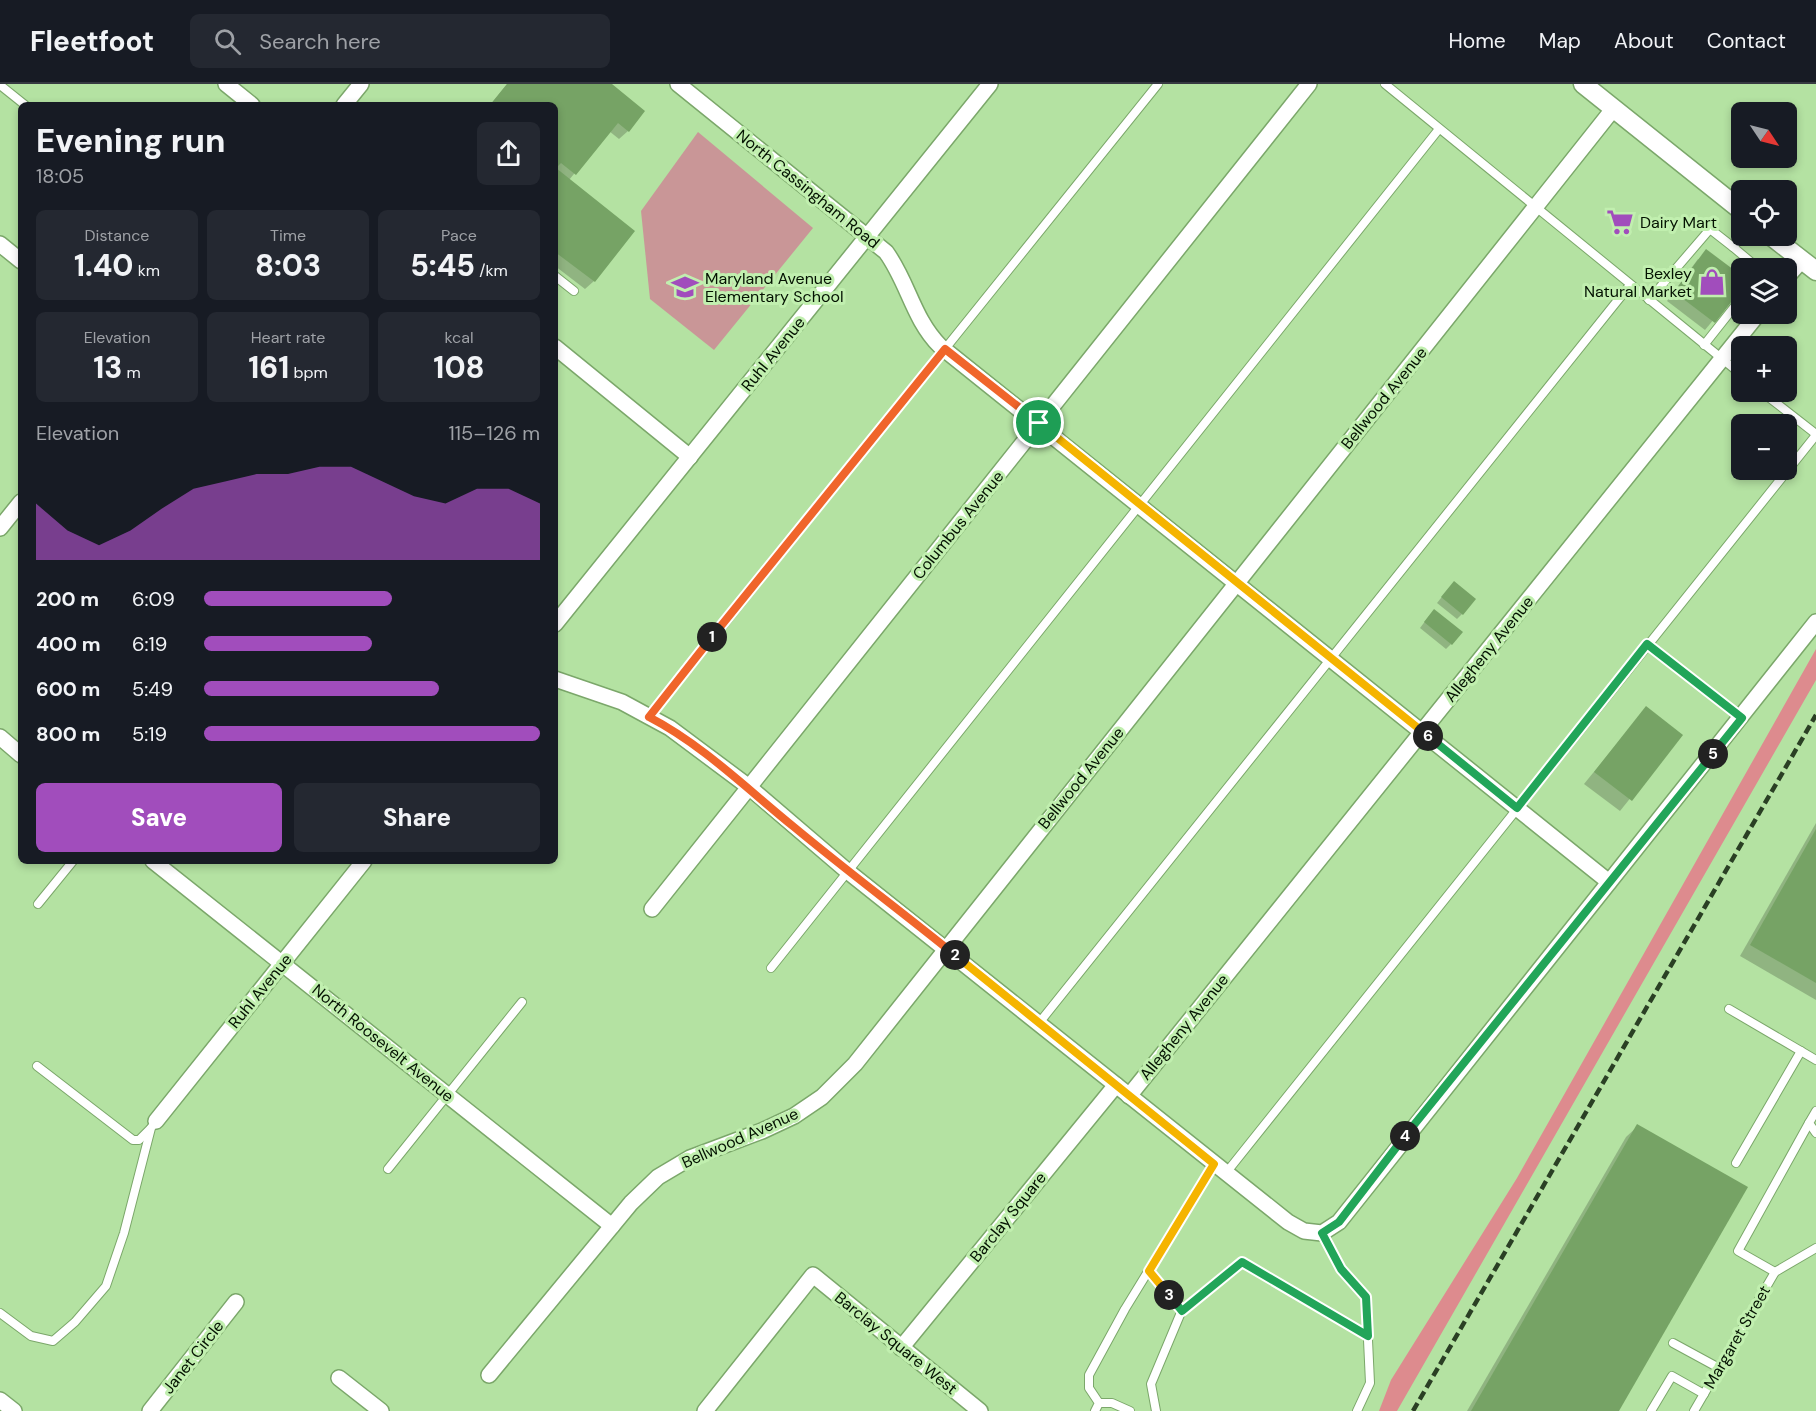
<!DOCTYPE html>
<html lang="en">
<head>
<meta charset="utf-8">
<style>
	body { margin:0; font-family:"DM Sans",sans-serif; background:#242831; color:#f1f3f6; height:100vh; display:flex; flex-direction:column; font-size:22px; white-space:nowrap }
	* { box-sizing:border-box; margin:0 }
	p { font-size:20px; color:#9ea1a6 }
	.icon { flex:none; width:33px; height:33px; fill:none; stroke:currentColor; stroke-width:2; stroke-linecap:round; stroke-linejoin:round }
	.map { position:relative; flex:1; overflow:hidden }
	.details { position:absolute; left:18px; top:18px; width:540px; height:762px; display:flex; flex-direction:column; background:#171b24; border-radius:9px; box-shadow:0 3px 9px #0003 }
	.details>* { flex:none }
	.needle { width:39px; rotate:125deg }
	.controls { position:absolute; left:1731px; top:18px; display:grid; gap:12px }
	.controls a { display:grid; place-items:center; width:66px; height:66px; border-radius:9px; background:#171b24; box-shadow:0 3px 9px #0003; font-size:30px }
	.pin { position:absolute; display:grid; place-items:center; width:51px; height:51px; color:#fff; margin:-26px; border:3px solid #fff; border-radius:50%; box-shadow:0 2px 6px #0007 }
	.km { position:absolute; width:30px; height:30px; margin:-15px; border-radius:50%; background:#222; color:#fff; font-size:16px; line-height:30px; text-align:center }
	.round { display:grid; place-items:center; flex:none; width:63px; height:63px; border-radius:9px; background:#242831 }
	.head { display:flex; align-items:center; justify-content:space-between; height:102px; padding:0 18px }
	h1 { font-size:33px; font-weight:800; line-height:45px }
	.metrics { display:grid; grid-template-columns:repeat(3,1fr); gap:9px; height:102px; padding:6px 18px }
	.metrics div { display:grid; align-content:center; border-radius:9px; background:#242831; text-align:center }
	.metrics b { font-size:30px; font-weight:800 }
	.metrics small { font-size:16px; font-weight:400 }
	.metrics p { font-size:16px }
	.chart { height:168px; padding:12px 18px }
	.chart p { display:flex; justify-content:space-between }
	.chart svg { width:100%; height:108px; margin-top:6px; fill:#a14dbc; opacity:.7 }
	.primary-button { display:flex; gap:12px; margin-top:auto; padding:12px 18px }
	.primary-button a { flex:1; height:69px; border-radius:9px; background:#a14dbc; color:#fff; font-size:24px; font-weight:800; line-height:69px; text-align:center }
	.primary-button a+a { background:#242831; color:#f1f3f6 }
	ul { padding:0 18px; list-style:none; font-size:20px }
	li { display:grid; grid-template-columns:96px 72px 1fr; align-items:center; height:45px }
	li i { height:15px; border-radius:8px; background:#a14dbc }
	header { display:flex; align-items:center; gap:36px; box-sizing:border-box; height:84px; padding:0 30px; background:#171b24; border-bottom:2px solid #363941 }
	header strong { font-size:28px }
	nav { display:flex; gap:33px; margin-inline-start:auto; font-size:21px }
	.search { width:420px; height:54px; background:#242831; display:flex; align-items:center; gap:15px; box-sizing:border-box; padding:0 21px; border-radius:9px; color:#9ea1a6; font-size:22px }
	.map>svg:first-child { display:block }
	.green { fill:#c99697 }
	.forest { fill:#dd8b8e }
	.shadow { fill:#0003 }
	.building { fill:#76a365 }
	.lines { fill:none; stroke-linecap:round; stroke-linejoin:round }
	.service-casing { stroke:#7ba76a; stroke-width:10 }
	.minor-casing { stroke:#7ba76a; stroke-width:18 }
	.tertiary-casing { stroke:#7ba76a; stroke-width:21 }
	.service { stroke:#fff; stroke-width:8 }
	.minor { stroke:#fff; stroke-width:15 }
	.tertiary { stroke:#fff; stroke-width:18 }
	.rail { stroke:#2a3f24; stroke-width:4.5; stroke-dasharray:9 4.5; stroke-linecap:butt }
	.split-1-casing { stroke:#fff; stroke-width:12 }
	.split-2-casing { stroke:#fff; stroke-width:12 }
	.split-3-casing { stroke:#fff; stroke-width:12 }
	.split-4-casing { stroke:#fff; stroke-width:12 }
	.split-5-casing { stroke:#fff; stroke-width:12 }
	.split-6-casing { stroke:#fff; stroke-width:12 }
	.split-7-casing { stroke:#fff; stroke-width:12 }
	.split-1 { stroke:#f0652b; stroke-width:8 }
	.split-2 { stroke:#f0652b; stroke-width:8 }
	.split-3 { stroke:#f5b400; stroke-width:8 }
	.split-4 { stroke:#22a559; stroke-width:8 }
	.split-5 { stroke:#22a559; stroke-width:8 }
	.split-6 { stroke:#22a559; stroke-width:8 }
	.split-7 { stroke:#f5b400; stroke-width:8 }
	.labels { text-anchor:middle; dominant-baseline:central; stroke-width:6; stroke-linejoin:round; paint-order:stroke }
	.street-label { font-size:16px; fill:#031100; stroke:#c1efaf }
	.poi-label { font-size:16px; fill:#031100; stroke:#c1efaf; text-anchor:start }
</style>
</head>
<body>
<header>
<strong>Fleetfoot</strong>
<div class="search"><svg class="icon" aria-label="search" viewBox="0 0 24 24"><circle cx="10" cy="10" r="6"/><path d="M15 15l6 6"/></svg>Search here</div>
<nav><a>Home</a><a>Map</a><a>About</a><a>Contact</a></nav>
</header>
<div class="map">
<svg width="1816" height="1327" viewBox="0 0 1816 1327">
	<rect width="100%" height="100%" fill="#b4e2a2"/>
	<!-- green -->
	<polygon class="green" points="698,48 813,144 714,266 650,215 641,127"/>
	<!-- forest -->
	<polygon class="forest" points="1816,565 1816,596 1397,1327 1379,1327 1391,1296 1517,1094"/>
	<!-- shadow -->
	<g class="shadow">
		<polygon points="507,0 610,0 628,47 619,55 609,47 569,96 594,197 585,205 555,182 555,21 490,21"/>
		<polygon points="1698,175 1742,201 1705,246 1667,217"/>
		<polygon points="1449,504 1462,530 1457,535 1437,519"/>
		<polygon points="1429,532 1451,560 1446,565 1420,544"/>
		<polygon points="1646,624 1681,651 1620,727 1584,700"/>
		<polygon points="1816,739 1816,916 1740,872"/>
		<polygon points="1638,1042 1617,1327 1467,1327 1626,1053"/>
	</g>
	<!-- building -->
	<g class="building">
		<polygon points="507,0 612,0 645,27 629,48 618,39 576,91 561,79 556,84 635,147 595,198 555,168 555,21 490,21"/>
		<polygon points="1706,165 1742,192 1742,204 1715,239 1674,208"/>
		<polygon points="1454,497 1476,515 1463,531 1441,513"/>
		<polygon points="1434,525 1463,548 1452,561 1424,538"/>
		<polygon points="1646,622 1683,651 1632,717 1594,688"/>
		<polygon points="1816,745 1816,899 1750,861"/>
		<polygon points="1637,1040 1748,1103 1619,1327 1471,1327"/>
	</g>
	<g class="lines">
		<defs>
			<g id="service">
				<polyline points="1385,0 1742,291"/>
				<polyline points="0,1 25,21"/>
				<polyline points="1742,152 1733,163 1758,184"/>
				<polyline points="555,192 574,207"/>
				<polyline points="1649,216 1710,145 1733,163"/>
				<polyline points="1704,261 1742,213"/>
				<polyline points="1762,308 1816,350"/>
				<polyline points="1647,560 1741,633"/>
				<polyline points="649,633 1158,0"/>
				<polyline points="38,820 73,777"/>
				<polyline points="771,884 1439,45"/>
				<polyline points="1729,925 1816,976"/>
				<polyline points="1039,939 1630,201"/>
				<polyline points="37,982 133,1056 139,1056 150,1045"/>
				<polyline points="1816,1027 1809,1039 1816,1049"/>
				<polyline points="1736,1079 1801,967"/>
				<polyline points="388,1085 522,918"/>
				<polyline points="1226,1089 1816,351"/>
				<polyline points="1322,1149 1341,1185 1366,1213 1370,1299 1357,1327"/>
				<polyline points="1149,1187 1182,1226 1151,1300 1156,1327"/>
				<polyline points="1775,1188 1738,1167 1809,1039"/>
				<polyline points="1182,1226 1242,1178 1368,1252"/>
				<polyline points="0,1229 31,1252 53,1257 75,1238 106,1202 124,1149 151,1044 156,1037"/>
				<polyline points="1673,1259 1719,1284"/>
				<polyline points="1099,1319 1112,1319 1130,1327"/>
				<polyline points="1095,1327 1099,1319 1089,1304 1089,1291 1125,1225 1214,1080"/>
				<polyline points="1651,1327 1672,1292 1704,1310"/>
				<polyline points="1694,1327 1775,1188 1816,1164"/>
			</g>
			<g id="minor">
				<polyline points="226,0 252,21"/>
				<path d="M678,0L886,168C908,198 913,235 940,262L1609,798"/>
				<polyline points="344,21 361,0"/>
				<polyline points="0,160 21,177"/>
				<polyline points="1786,194 1802,176"/>
				<polyline points="555,263 690,373"/>
				<polyline points="0,444 21,418"/>
				<polyline points="555,540 990,0"/>
				<polyline points="555,595 622,618 670,644 749,703 846,786 1288,1138 1304,1147 1322,1149 1339,1138 1816,538"/>
				<polyline points="0,653 21,671"/>
				<polyline points="153,777 612,1142"/>
				<polyline points="652,825 1309,0"/>
				<polyline points="1129,1012 1758,230"/>
				<polyline points="156,1037 364,777"/>
				<polyline points="901,1264 1116,1001"/>
				<polyline points="489,1291 631,1119 658,1093 690,1074 762,1047 794,1032 822,1013 855,980 1614,24"/>
				<polyline points="339,1294 381,1327"/>
				<polyline points="0,1316 14,1327"/>
				<polyline points="150,1327 236,1218"/>
				<polyline points="705,1327 813,1191 980,1327"/>
			</g>
			<g id="tertiary">
				<polyline points="1583,0 1742,127"/>
				<polyline points="1771,152 1816,187"/>
			</g>
		</defs>
		<!-- service casing -->
		<use href="#service" class="service-casing"/>
		<!-- minor casing -->
		<use href="#minor" class="minor-casing"/>
		<!-- tertiary casing -->
		<use href="#tertiary" class="tertiary-casing"/>
		<!-- service -->
		<use href="#service" class="service"/>
		<!-- minor -->
		<use href="#minor" class="minor"/>
		<!-- tertiary -->
		<use href="#tertiary" class="tertiary"/>
		<!-- rail -->
		<polyline class="rail" points="1413,1327 1816,631"/>
	</g>
	<g class="lines">
		<defs>
			<polyline id="split-1" points="712,553 945,265 1039,339"/>
			<path id="split-2" d="M712,553L649,633C703,661 747,705 794,743C847,787 902,828 955,871"/>
			<polyline id="split-3" points="955,871 1214,1080 1149,1187 1169,1211"/>
			<polyline id="split-4" points="1169,1211 1182,1227 1242,1178 1368,1252 1366,1213 1341,1185 1322,1149 1339,1138 1405,1052"/>
			<polyline id="split-5" points="1405,1052 1713,670"/>
			<polyline id="split-6" points="1428,652 1517,724 1647,560 1742,634 1713,670"/>
			<polyline id="split-7" points="1039,339 1428,652"/>
		</defs>
		<!-- split-1 casing -->
		<use href="#split-1" class="split-1-casing"/>
		<!-- split-2 casing -->
		<use href="#split-2" class="split-2-casing"/>
		<!-- split-3 casing -->
		<use href="#split-3" class="split-3-casing"/>
		<!-- split-4 casing -->
		<use href="#split-4" class="split-4-casing"/>
		<!-- split-5 casing -->
		<use href="#split-5" class="split-5-casing"/>
		<!-- split-6 casing -->
		<use href="#split-6" class="split-6-casing"/>
		<!-- split-7 casing -->
		<use href="#split-7" class="split-7-casing"/>
		<!-- split-1 -->
		<use href="#split-1" class="split-1"/>
		<!-- split-2 -->
		<use href="#split-2" class="split-2"/>
		<!-- split-3 -->
		<use href="#split-3" class="split-3"/>
		<!-- split-4 -->
		<use href="#split-4" class="split-4"/>
		<!-- split-5 -->
		<use href="#split-5" class="split-5"/>
		<!-- split-6 -->
		<use href="#split-6" class="split-6"/>
		<!-- split-7 -->
		<use href="#split-7" class="split-7"/>
	</g>
	<!-- icons -->
	<defs>
		<symbol id="supermarket-bare" viewBox="-9 -9 18 18"><path d="M-6-5.5h2.5l.6 2H6L4.5 2H-2.5L-4.4-4H-6ZM-1.5 3.2a1.3 1.3 0 1 0 .1 0ZM3 3.2a1.3 1.3 0 1 0 .1 0Z" fill="#a14dbc" stroke="#c1efaf" stroke-width="2.5" paint-order="stroke"/></symbol>
		<symbol id="shop-bare" viewBox="-9 -9 18 18"><path d="M-5-2.5h2.3a2.7 3.5 0 0 1 5.4 0H5L5.5 6h-11ZM-1.5-2.5h3a1.5 2.3 0 0 0-3 0Z" fill="#a14dbc" stroke="#c1efaf" stroke-width="2.5" paint-order="stroke"/></symbol>
		<symbol id="school-bare" viewBox="-9 -9 18 18"><path d="M0-5L7-2L0 1L-7-2ZM-4 1L0 2.5L4 1V4Q0 6-4 4Z" fill="#a14dbc" stroke="#c1efaf" stroke-width="2.5" paint-order="stroke"/></symbol>
	</defs>
	<g fill-rule="evenodd">
		<use href="#supermarket-bare" x="1601" y="119" width="38" height="38"/>
		<use href="#shop-bare" x="1693" y="179" width="38" height="38"/>
		<use href="#school-bare" x="666" y="184" width="38" height="38"/>
	</g>
	<g class="labels">
		<!-- street labels -->
		<g class="street-label">
			<text transform="translate(808 105) rotate(39)">North Cassingham Road</text>
			<text transform="translate(773 270) rotate(-51)">Ruhl Avenue</text>
			<text transform="translate(1384 314) rotate(-51)">Bellwood Avenue</text>
			<text transform="translate(958 441) rotate(-51)">Columbus Avenue</text>
			<text transform="translate(1489 565) rotate(-51)">Allegheny Avenue</text>
			<text transform="translate(1081 694) rotate(-51)">Bellwood Avenue</text>
			<text transform="translate(260 907) rotate(-51)">Ruhl Avenue</text>
			<text transform="translate(1184 943) rotate(-51)">Allegheny Avenue</text>
			<text transform="translate(383 959) rotate(39)">North Roosevelt Avenue</text>
			<text transform="translate(740 1054) rotate(-24)">Bellwood Avenue</text>
			<text transform="translate(1008 1133) rotate(-51)">Barclay Square</text>
			<text transform="translate(1737 1253) rotate(-60)">Margaret Street</text>
			<text transform="translate(896 1259) rotate(39)">Barclay Square West</text>
			<text transform="translate(193 1273) rotate(-52)">Janet Circle</text>
		</g>
		<!-- poi labels -->
		<g class="poi-label">
			<text x="1640" y="138">Dairy Mart</text>
			<text x="1692" y="189" text-anchor="end">Bexley<tspan x="1692" dy="18">Natural Market</tspan></text>
			<text x="705" y="194">Maryland Avenue<tspan x="705" dy="18">Elementary School</tspan></text>
		</g>
	</g>
</svg>
<div class="controls">
<a><svg class="needle" viewBox="-14 -14 28 28"><path d="M0-13l5 13h-10z" fill="#e53935"/><path d="M0 13l5-13h-10z" fill="#9ea1a6"/></svg></a>
<a><svg class="icon" aria-label="locate" viewBox="0 0 24 24"><circle cx="12" cy="12" r="6"/><path d="M12 2v4M12 18v4M2 12h4M18 12h4"/></svg></a>
<a><svg class="icon" aria-label="layers" viewBox="0 0 24 24"><path d="M12 4l9 5-9 5-9-5zM3 14l9 5 9-5"/></svg></a>
<a>+</a>
<a>−</a>
</div>
<div class="pin" style="left:1039px;top:339px;background:#1e9e55"><svg class="icon" aria-label="arrive" viewBox="0 0 24 24"><path d="M6 21V4h12l-3 4 3 4H6"/></svg></div>
<b class="km" style="left:712px;top:553px">1</b>
<b class="km" style="left:955px;top:871px">2</b>
<b class="km" style="left:1169px;top:1211px">3</b>
<b class="km" style="left:1405px;top:1052px">4</b>
<b class="km" style="left:1713px;top:670px">5</b>
<b class="km" style="left:1428px;top:652px">6</b>
<section class="details">
<div class="head"><div><h1>Evening run</h1><p>18:05</p></div><a class="round"><svg class="icon" aria-label="share" viewBox="0 0 24 24"><path d="M12 15V3M7 8l5-5 5 5M5 13v7h14v-7"/></svg></a></div>
<div class="metrics">
<div><p>Distance</p><b>1.40<small> km</small></b></div>
<div><p>Time</p><b>8:03</b></div>
<div><p>Pace</p><b>5:45<small> /km</small></b></div>
</div>
<div class="metrics">
<div><p>Elevation</p><b>13<small> m</small></b></div>
<div><p>Heart rate</p><b>161<small> bpm</small></b></div>
<div><p>kcal</p><b>108</b></div>
</div>
<div class="chart"><p><span>Elevation</span>115–126 m</p>
<svg viewBox="0 0 160 44" preserveAspectRatio="none"><path d="M0 44V21L10 32L20 38L30 32L40 23L50 15L60 12L70 9L80 9L90 6L100 6L110 12L120 18L130 21L140 15L150 15L160 21V44z"/></svg>
</div>
<ul>
<li><b>200 m</b>6:09<i style="width:56%"></i></li>
<li><b>400 m</b>6:19<i style="width:50%"></i></li>
<li><b>600 m</b>5:49<i style="width:70%"></i></li>
<li><b>800 m</b>5:19<i style="width:100%"></i></li>
</ul>
<div class="primary-button"><a>Save</a><a>Share</a></div>
</section>
</div>
</body>
</html>
